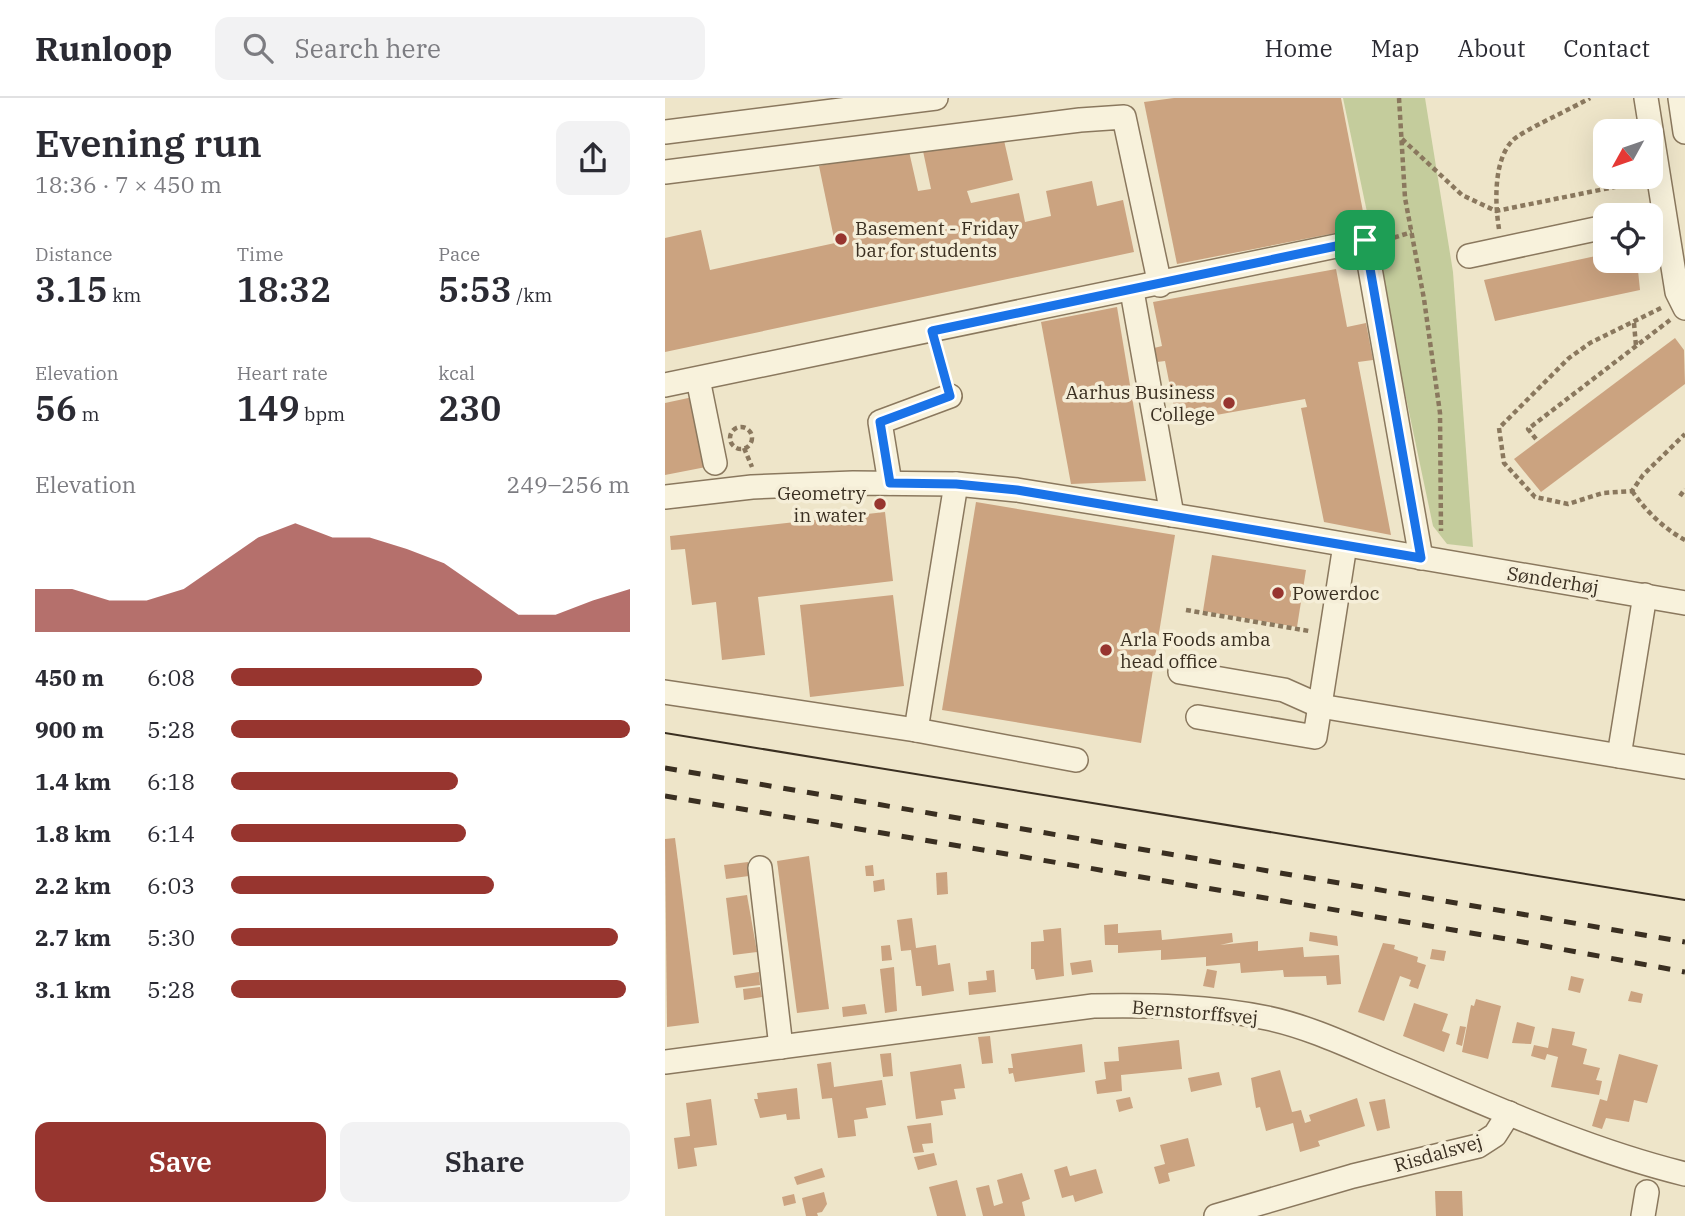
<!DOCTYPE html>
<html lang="en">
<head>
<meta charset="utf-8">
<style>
	body { margin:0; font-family:"IBM Plex Serif",serif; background:#f2f2f3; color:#2b2b33; height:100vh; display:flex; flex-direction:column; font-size:26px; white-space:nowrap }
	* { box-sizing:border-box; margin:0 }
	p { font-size:23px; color:#7c7c81 }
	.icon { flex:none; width:38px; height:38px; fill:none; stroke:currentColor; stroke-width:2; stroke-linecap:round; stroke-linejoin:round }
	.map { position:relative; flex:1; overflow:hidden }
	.side { display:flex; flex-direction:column; background:#fff; width:665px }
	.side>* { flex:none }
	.needle { width:46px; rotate:230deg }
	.tools { position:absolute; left:928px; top:21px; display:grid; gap:14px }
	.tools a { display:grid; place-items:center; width:70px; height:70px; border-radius:14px; background:#fff; box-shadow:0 7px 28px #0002; font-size:35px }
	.pin { position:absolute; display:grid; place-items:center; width:60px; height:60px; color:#fff; margin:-30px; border-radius:14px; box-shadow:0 4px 10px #0006 }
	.round { display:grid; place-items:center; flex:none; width:74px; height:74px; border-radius:14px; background:#f2f2f3 }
	.headline { display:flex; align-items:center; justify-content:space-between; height:119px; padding:0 35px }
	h1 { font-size:38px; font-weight:600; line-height:52px }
	.figures { display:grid; grid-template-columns:repeat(3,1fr); gap:10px; height:119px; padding:7px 35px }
	.figures div { display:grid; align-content:center }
	.figures b { font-size:35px; font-weight:600 }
	.figures small { font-size:19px; font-weight:400 }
	.figures p { font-size:19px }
	.chart { height:196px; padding:14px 35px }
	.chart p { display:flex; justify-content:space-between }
	.chart svg { width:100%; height:126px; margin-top:7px; fill:#97352f; opacity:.7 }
	.button { display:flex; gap:14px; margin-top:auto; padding:14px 35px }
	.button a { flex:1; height:80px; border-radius:14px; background:#97352f; color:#fff; font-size:28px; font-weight:600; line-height:80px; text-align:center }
	.button a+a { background:#f2f2f3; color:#2b2b33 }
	ul { padding:0 35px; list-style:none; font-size:23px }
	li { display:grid; grid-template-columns:112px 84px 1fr; align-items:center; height:52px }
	li i { height:18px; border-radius:9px; background:#97352f }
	header { display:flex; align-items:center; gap:42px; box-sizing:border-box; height:98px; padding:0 35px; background:#fff; border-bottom:2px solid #e1e1e2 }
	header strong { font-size:33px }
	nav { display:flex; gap:38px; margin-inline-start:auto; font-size:24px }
	.search { width:490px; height:63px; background:#f2f2f3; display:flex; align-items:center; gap:18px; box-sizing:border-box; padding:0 24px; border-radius:14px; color:#7c7c81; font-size:26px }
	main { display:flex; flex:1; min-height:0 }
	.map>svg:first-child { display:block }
	.green { fill:#c4cc9c }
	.building { fill:#cba380 }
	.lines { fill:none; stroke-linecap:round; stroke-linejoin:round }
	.minor-casing { stroke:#8a785e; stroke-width:26 }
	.path { stroke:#8a785e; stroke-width:4.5; stroke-dasharray:5 3.5; stroke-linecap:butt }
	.minor { stroke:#f8f2dc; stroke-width:23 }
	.tram { stroke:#3a2f21; stroke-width:2 }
	.rail { stroke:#3a2f21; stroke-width:5; stroke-dasharray:12 12; stroke-linecap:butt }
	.route-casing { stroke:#fff; stroke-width:14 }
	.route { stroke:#1a73e8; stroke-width:9 }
	.poi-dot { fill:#97352f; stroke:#f5eed8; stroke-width:2.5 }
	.labels { text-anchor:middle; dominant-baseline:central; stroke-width:7; stroke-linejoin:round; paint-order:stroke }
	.poi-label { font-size:19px; fill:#3a2f21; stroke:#f5eed8; text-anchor:start }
	.street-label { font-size:19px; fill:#3a2f21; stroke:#f5eed8 }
</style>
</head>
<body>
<header>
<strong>Runloop</strong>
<div class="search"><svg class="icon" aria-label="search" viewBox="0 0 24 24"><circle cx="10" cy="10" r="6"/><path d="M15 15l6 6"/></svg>Search here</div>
<nav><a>Home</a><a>Map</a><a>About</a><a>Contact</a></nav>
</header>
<main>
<section class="side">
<div class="headline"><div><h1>Evening run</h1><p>18:36 · 7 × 450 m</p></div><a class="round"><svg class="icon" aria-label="share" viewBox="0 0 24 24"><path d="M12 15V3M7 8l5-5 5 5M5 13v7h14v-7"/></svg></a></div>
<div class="figures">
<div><p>Distance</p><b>3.15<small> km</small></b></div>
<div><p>Time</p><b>18:32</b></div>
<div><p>Pace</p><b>5:53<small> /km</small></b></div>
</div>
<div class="figures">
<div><p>Elevation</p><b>56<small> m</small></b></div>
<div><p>Heart rate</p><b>149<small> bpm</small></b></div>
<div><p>kcal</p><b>230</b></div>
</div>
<div class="chart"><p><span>Elevation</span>249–256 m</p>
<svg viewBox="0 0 160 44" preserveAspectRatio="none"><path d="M0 44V29L10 29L20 33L30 33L40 29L50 20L60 11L70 6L80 11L90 11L100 15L110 20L120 29L130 38L140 38L150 33L160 29V44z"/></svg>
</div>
<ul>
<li><b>450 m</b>6:08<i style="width:63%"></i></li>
<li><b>900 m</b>5:28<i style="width:100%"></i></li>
<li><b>1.4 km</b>6:18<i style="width:57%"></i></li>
<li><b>1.8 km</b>6:14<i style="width:59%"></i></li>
<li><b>2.2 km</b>6:03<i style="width:66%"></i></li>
<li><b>2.7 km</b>5:30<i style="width:97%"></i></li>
<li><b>3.1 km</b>5:28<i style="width:99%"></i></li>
</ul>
<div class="button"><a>Save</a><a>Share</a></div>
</section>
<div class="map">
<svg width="1020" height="1118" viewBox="0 0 1020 1118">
	<rect width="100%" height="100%" fill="#eee5c9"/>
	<!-- green -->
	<polygon class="green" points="678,0 760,0 788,174 808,449 782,446 768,428"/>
	<!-- building -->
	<g class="building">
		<polygon points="509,0 676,0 701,129 512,166 479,4"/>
		<polygon points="338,38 348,82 302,93 306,105 354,95 360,124 386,118 381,93 427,83 432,108 458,102 469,154 0,254 0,140 36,132 45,172 170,145 154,68 243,49 253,93 266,91 258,53"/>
		<polygon points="940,156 940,163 972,163 975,192 830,223 819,182"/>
		<polygon points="671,171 682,229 701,225 708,262 693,264 726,437 659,424 636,310 642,309 640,301 512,324 500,263 492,264 489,250 497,248 488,204"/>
		<polygon points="452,209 481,383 406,386 376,224"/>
		<polygon points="1010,240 1019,252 1020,286 876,394 849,361"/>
		<polygon points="28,299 41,369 0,377 0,305"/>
		<polygon points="311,404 510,437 476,645 277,612"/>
		<polygon points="220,414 228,483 93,499 100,557 57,562 51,504 27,507 20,451 6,452 5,438"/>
		<polygon points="547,457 641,472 632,529 538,513"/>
		<polygon points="228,497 239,588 145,599 135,507"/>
		<polygon points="10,740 34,925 2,929 0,741"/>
		<polygon points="144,758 164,911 132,915 112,763"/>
		<polygon points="83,764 84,778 61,781 59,767"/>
		<polygon points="208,767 209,778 201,778 200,768"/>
		<polygon points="282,774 283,796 272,797 271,775"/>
		<polygon points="219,781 220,792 209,794 208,783"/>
		<polygon points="82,797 92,854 68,857 61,800"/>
		<polygon points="247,820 251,850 271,847 273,867 285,865 289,893 257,898 256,888 251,888 246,852 236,853 232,822"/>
		<polygon points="453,826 453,835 496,832 497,842 567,835 568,844 555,847 593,843 593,853 638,849 639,859 674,857 676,886 662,887 661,878 619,879 618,872 576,875 575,865 541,868 541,859 496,862 496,852 453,855 453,847 440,847 439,827"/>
		<polygon points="396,830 399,878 371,882 369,871 366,871 366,844 379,843 378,832"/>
		<polygon points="645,834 672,838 673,848 644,843"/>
		<polygon points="718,845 730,847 729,851 753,859 752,864 761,867 753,891 744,888 746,882 735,878 719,923 693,914"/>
		<polygon points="225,847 227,862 217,863 216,848"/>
		<polygon points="767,851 781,853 779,863 765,861"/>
		<polygon points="426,862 428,874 407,877 405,865"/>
		<polygon points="229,869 232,913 220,915 215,871"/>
		<polygon points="542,871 552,873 549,890 538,888"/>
		<polygon points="329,872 331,894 304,897 303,884 322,882 321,873"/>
		<polygon points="94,874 95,887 71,890 69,878"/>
		<polygon points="906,878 919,881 915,895 903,892"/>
		<polygon points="95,889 97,899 79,902 78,891"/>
		<polygon points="966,893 978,896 976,905 963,903"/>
		<polygon points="811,901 836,908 823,961 797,954 806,907 809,908"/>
		<polygon points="749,905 783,916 777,933 785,936 779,954 738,938"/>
		<polygon points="200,906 202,916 178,919 177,909"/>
		<polygon points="852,924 870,929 866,946 847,945"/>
		<polygon points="795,928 801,929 797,948 791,946"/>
		<polygon points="887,930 910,934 907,947 922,951 918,966 935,970 931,982 937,983 934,997 886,989 893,959 882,956 880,962 866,958 869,947 883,950"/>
		<polygon points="325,938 328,965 317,966 313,939"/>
		<polygon points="514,942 517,971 456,977 457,993 432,996 430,983 441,981 439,964 454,963 453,949"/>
		<polygon points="417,946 420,974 350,984 348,975 344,976 343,970 348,970 346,956"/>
		<polygon points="226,955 228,978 218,979 215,956"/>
		<polygon points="954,956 993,967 982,1005 969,1002 964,1024 941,1020 937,1031 927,1028 935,1001 942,1003"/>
		<polygon points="166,964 169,989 217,982 221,1007 201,1010 203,1020 189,1022 191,1038 173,1040 167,1000 157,1001 152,966"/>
		<polygon points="296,966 300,990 289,991 291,1001 276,1003 278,1017 251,1021 245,974"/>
		<polygon points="615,972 627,1014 636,1012 640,1025 646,1023 644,1017 692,1000 700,1028 653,1043 655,1048 635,1054 628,1025 601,1033 595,1009 591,1010 586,980"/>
		<polygon points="554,974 557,987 526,994 523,980"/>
		<polygon points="132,990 135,1021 122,1022 121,1016 95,1020 89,1001 93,1001 92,995"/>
		<polygon points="465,999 468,1010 454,1014 451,1002"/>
		<polygon points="46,1001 52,1047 29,1050 32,1068 13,1071 9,1040 25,1038 21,1005"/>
		<polygon points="720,1001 725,1030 712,1033 704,1004"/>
		<polygon points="266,1025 268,1045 257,1046 259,1054 248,1055 242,1028"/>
		<polygon points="523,1040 530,1068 503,1075 505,1083 494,1086 489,1069 500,1066 495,1047"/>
		<polygon points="269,1055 272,1067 253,1072 249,1059"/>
		<polygon points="402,1068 405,1078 431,1071 438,1095 410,1104 408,1097 397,1100 389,1072"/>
		<polygon points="157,1070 160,1079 132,1087 129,1079"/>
		<polygon points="357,1075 365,1101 357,1104 360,1118 318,1118 311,1090 324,1087 329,1108 338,1105 332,1082"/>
		<polygon points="292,1082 301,1118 272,1118 264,1089"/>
		<polygon points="770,1093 797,1093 798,1118 771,1118"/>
		<polygon points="159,1094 162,1106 157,1114 152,1115 153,1118 141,1118 137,1100"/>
		<polygon points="129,1096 131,1105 119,1108 117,1099"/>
	</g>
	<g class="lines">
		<defs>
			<g id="minor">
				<polyline points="981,0 1012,194 1020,210"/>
				<polyline points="1015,0 1020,34"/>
				<polyline points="0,34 271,0"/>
				<polyline points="0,74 415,22 459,19 495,187"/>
				<polyline points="804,158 940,129"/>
				<polyline points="467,193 507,417"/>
				<polyline points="33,281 50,365"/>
				<polyline points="0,287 700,142 756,460"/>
				<polyline points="225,385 215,324 285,298"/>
				<polyline points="0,399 87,389 188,385 291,386 352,392 544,423 1020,505"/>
				<polyline points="515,574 619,592 655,608 1020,669"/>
				<polyline points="0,594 251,632 411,662"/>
				<polyline points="533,619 650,639 680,447"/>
				<polyline points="251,632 291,386"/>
				<polyline points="954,658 980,497"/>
				<polyline points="95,770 116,949"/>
				<path d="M0,964L428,908C486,907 545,908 602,920C650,930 696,954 741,972C833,1011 923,1052 1020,1076"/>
				<polyline points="551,1118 688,1078 813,1048 830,1037 844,1015"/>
				<polyline points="978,1118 982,1094"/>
			</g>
		</defs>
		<!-- minor casing -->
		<use href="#minor" class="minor-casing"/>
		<!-- path -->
		<g class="path">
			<polyline points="734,0 740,100 759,201 775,315 776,433"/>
			<polyline points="737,41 797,97 831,113 974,84"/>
			<path d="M834,131C830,106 828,62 848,42C857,33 910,9 925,0"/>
			<polyline points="721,142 747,134"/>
			<polyline points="996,210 925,245 904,260 834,330 839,365 870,399 903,406 938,395 967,393 978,377 1020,336"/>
			<polyline points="969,225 971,248"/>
			<polyline points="272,251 280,280"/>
			<circle cx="76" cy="340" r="11"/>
			<polyline points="871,341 863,331 1005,222"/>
			<polyline points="79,350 87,369"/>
			<path d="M967,393C981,413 998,430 1020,442"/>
			<polyline points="1015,398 1020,391"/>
			<polyline points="521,512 644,533"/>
		</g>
		<!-- minor -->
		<use href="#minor" class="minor"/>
		<!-- tram -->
		<polyline class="tram" points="0,635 1020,802"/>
		<!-- rail -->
		<g class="rail">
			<polyline points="0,670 1020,844"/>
			<polyline points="0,698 847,842 1020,874"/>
		</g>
	</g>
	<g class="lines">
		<defs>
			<polygon id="route" points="700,142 756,460 352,392 291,386 225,385 215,324 285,298 267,233"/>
		</defs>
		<!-- route casing -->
		<use href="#route" class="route-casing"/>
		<!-- route -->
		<use href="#route" class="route"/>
	</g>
	<!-- markers -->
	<g class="poi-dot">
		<circle cx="176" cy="141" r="7"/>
		<circle cx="564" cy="305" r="7"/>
		<circle cx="215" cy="406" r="7"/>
		<circle cx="613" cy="495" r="7"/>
		<circle cx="441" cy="552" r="7"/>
	</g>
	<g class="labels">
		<!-- poi labels -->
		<g class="poi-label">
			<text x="190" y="130">Basement - Friday<tspan x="190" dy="22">bar for students</tspan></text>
			<text x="550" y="294" text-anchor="end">Aarhus Business<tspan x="550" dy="22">College</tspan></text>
			<text x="201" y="395" text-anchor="end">Geometry<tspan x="201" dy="22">in water</tspan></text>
			<text x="627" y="495">Powerdoc</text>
			<text x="455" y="541">Arla Foods amba<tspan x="455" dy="22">head office</tspan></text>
		</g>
		<!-- street labels -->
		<g class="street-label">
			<text transform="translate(888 482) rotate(9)">Sønderhøj</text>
			<text transform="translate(530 914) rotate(5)">Bernstorffsvej</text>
			<text transform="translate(773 1055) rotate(-16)">Risdalsvej</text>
		</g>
	</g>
</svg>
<div class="tools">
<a><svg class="needle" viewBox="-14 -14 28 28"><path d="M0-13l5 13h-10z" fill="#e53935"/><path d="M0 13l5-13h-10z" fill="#7c7c81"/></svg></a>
<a><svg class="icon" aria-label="locate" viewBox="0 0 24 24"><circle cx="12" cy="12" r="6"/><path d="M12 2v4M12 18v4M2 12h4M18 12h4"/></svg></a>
</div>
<div class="pin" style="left:700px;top:142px;background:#1e9e55"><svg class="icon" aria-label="arrive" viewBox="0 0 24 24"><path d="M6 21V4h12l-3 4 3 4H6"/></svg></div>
</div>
</main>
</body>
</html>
